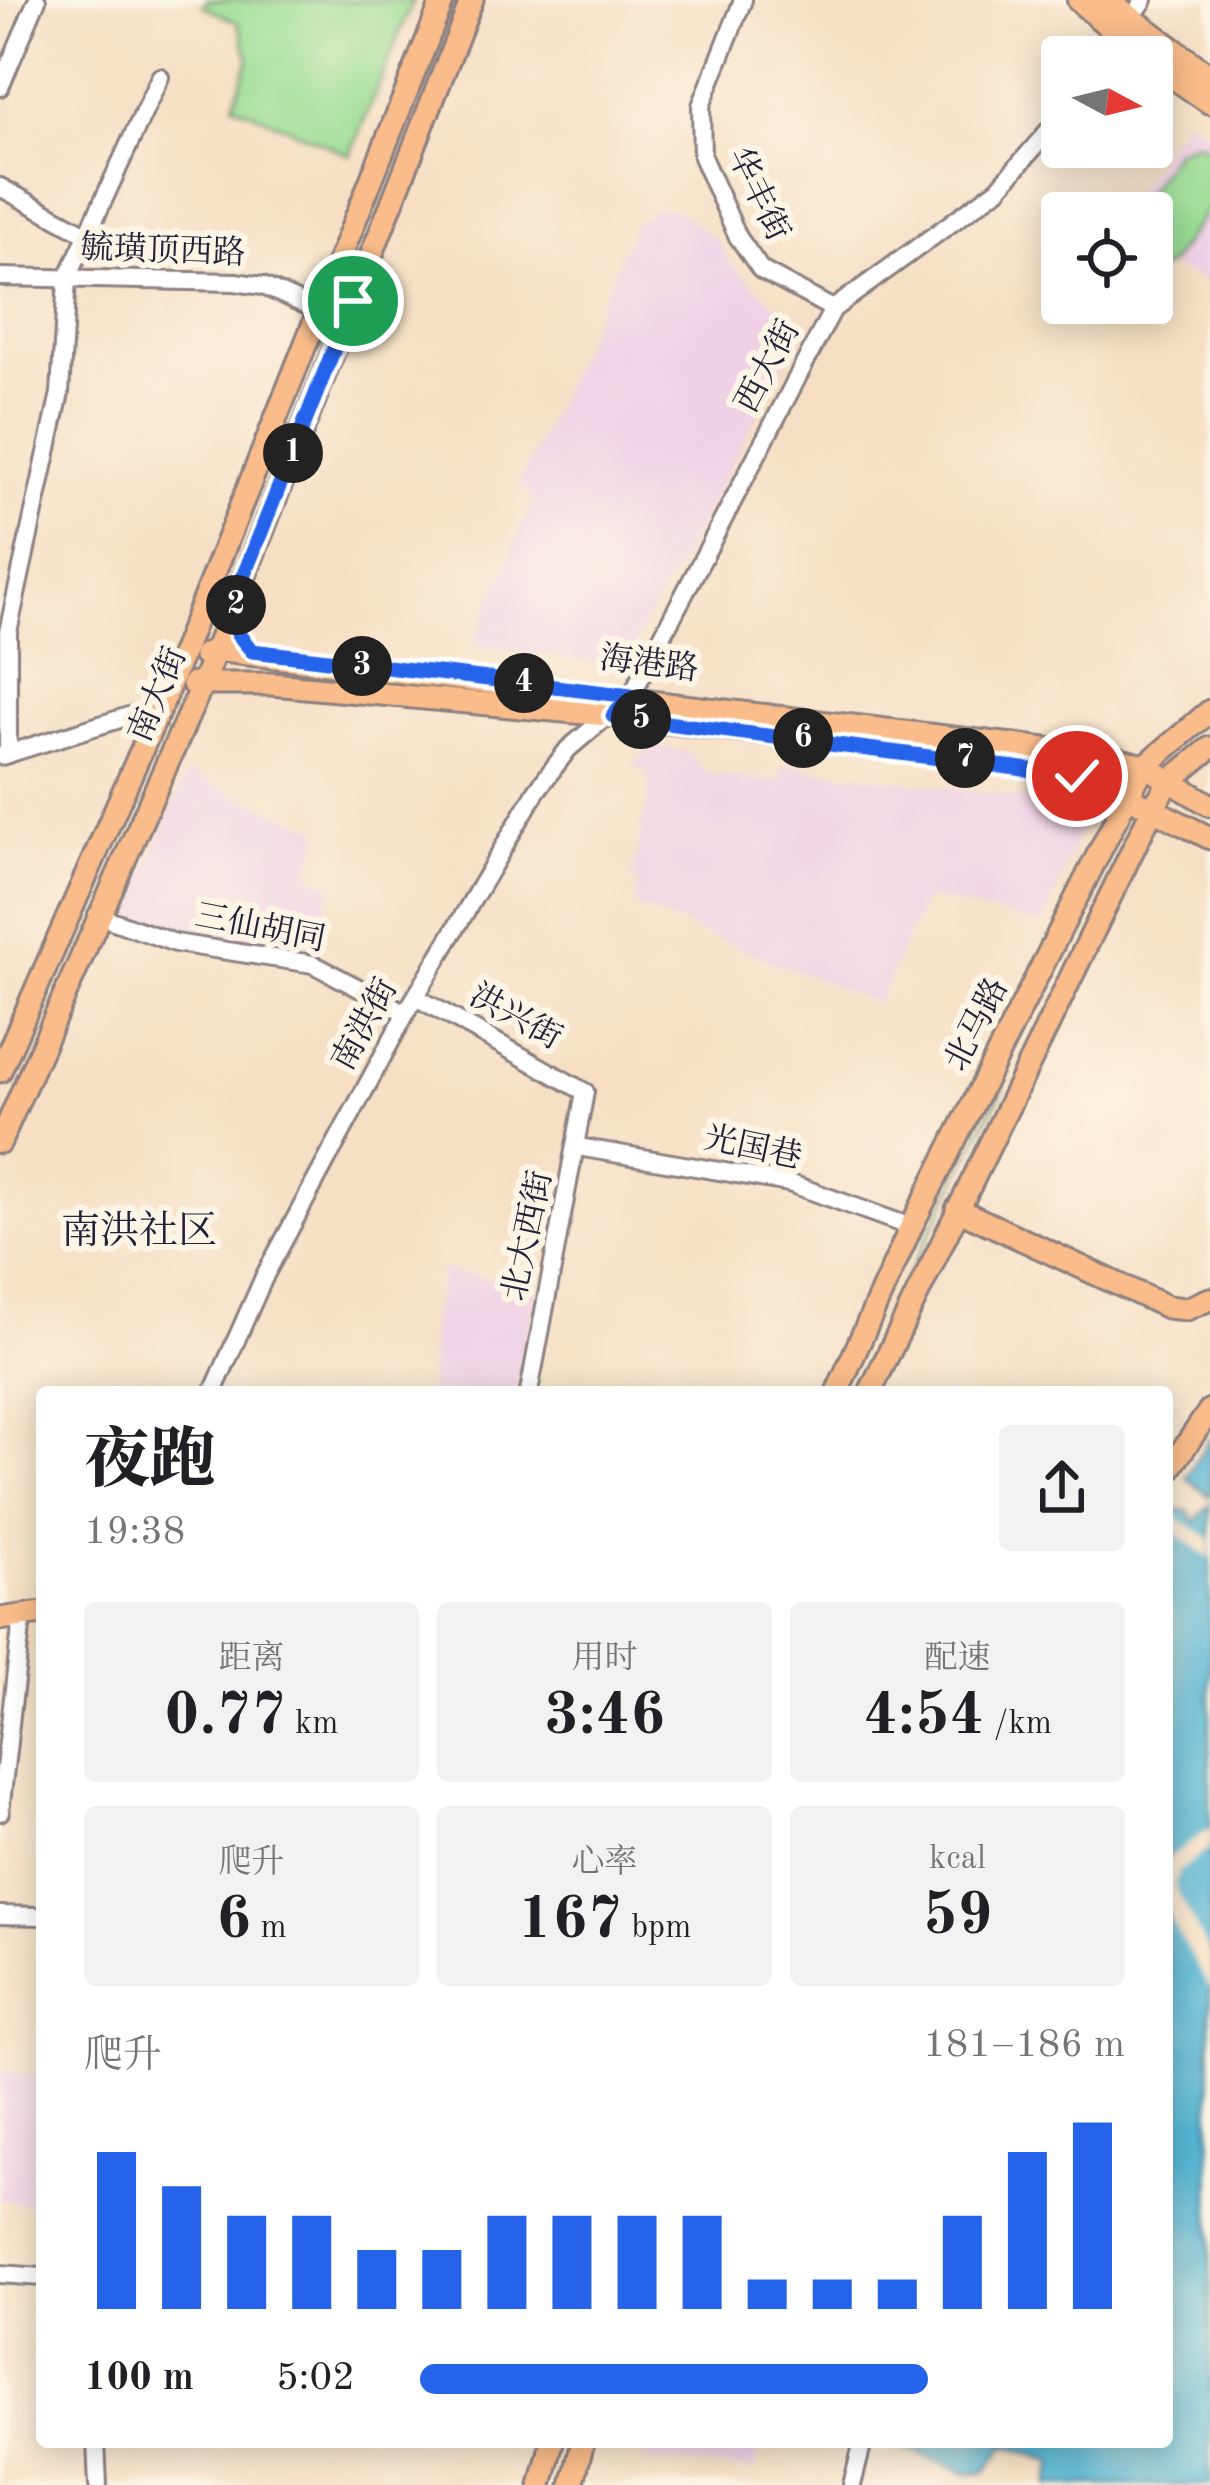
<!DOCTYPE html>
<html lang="zh">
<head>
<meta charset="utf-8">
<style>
	body { margin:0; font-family:"Old Standard TT","Noto Serif SC",serif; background:#f2f2f2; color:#202124; height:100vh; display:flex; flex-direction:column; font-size:45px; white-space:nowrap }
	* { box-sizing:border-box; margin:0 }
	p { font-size:39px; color:#757577 }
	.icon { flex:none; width:66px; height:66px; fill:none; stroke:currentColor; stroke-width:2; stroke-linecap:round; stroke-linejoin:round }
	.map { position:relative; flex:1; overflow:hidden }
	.drawer { position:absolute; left:36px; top:1386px; width:1137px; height:1062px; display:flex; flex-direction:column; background:#fff; border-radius:12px; box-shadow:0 6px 30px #0003 }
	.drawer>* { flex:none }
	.needle { width:78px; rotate:97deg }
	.controls { position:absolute; left:1041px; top:36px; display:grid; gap:24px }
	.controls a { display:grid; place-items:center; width:132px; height:132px; border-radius:12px; background:#fff; box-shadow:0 6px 30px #0003; font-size:60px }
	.pin { position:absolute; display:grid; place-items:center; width:102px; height:102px; color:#fff; margin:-51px; border:6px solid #fff; border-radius:50%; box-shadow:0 3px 12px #0007 }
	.km { position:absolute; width:60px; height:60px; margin:-30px; border-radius:50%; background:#222; color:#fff; font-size:33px; line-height:60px; text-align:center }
	.round { display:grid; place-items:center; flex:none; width:126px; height:126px; border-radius:12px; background:#f2f2f2 }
	.overview { display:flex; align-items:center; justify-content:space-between; height:204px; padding:0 48px }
	h1 { font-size:66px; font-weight:800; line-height:90px }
	.figures { display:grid; grid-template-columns:repeat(3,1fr); gap:18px; height:204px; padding:12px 48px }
	.figures div { display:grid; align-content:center; border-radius:12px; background:#f2f2f2; text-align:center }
	.figures b { font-size:60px; font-weight:800 }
	.figures small { font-size:33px; font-weight:400 }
	.figures p { font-size:33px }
	.chart { height:336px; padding:24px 48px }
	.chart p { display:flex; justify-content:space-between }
	.chart svg { width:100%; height:216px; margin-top:12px; stroke:#2563eb; stroke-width:6 }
	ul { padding:0 48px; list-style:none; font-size:39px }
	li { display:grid; grid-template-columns:192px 144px 1fr; align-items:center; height:90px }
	li i { height:30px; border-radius:15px; background:#2563eb }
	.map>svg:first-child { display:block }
	.built { fill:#f0d0e5 }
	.green { fill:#99dc93; stroke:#5e7f67; stroke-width:3 }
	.water { fill:#55b6d4; stroke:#3c6c88; stroke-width:3 }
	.pier { fill:#f6dfc4 }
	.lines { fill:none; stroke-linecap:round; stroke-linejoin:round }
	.minor-casing { stroke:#8c8080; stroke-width:22 }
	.major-casing { stroke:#8c8080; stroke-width:27 }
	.highway-casing { stroke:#8c8080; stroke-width:30 }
	.minor { stroke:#fff; stroke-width:16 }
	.major { stroke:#f9bc8a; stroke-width:21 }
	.highway { stroke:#f9bc8a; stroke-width:24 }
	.route-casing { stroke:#fff; stroke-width:24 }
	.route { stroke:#2563eb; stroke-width:15 }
	.labels { text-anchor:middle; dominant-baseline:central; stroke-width:12; stroke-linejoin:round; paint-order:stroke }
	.street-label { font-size:33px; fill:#22223b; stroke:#fcf5e5 }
	.quarter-label { font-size:39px; fill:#22223b; stroke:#fcf5e5 }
</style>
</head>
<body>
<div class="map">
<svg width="1210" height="2485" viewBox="0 0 1210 2485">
	<rect width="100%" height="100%" fill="#fcf5e5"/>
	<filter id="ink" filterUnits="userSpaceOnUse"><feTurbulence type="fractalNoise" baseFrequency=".00833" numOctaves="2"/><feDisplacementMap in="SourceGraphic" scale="24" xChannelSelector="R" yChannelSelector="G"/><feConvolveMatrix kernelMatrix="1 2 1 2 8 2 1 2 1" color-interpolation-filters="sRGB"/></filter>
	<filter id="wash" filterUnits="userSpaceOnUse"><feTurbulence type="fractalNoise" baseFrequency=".004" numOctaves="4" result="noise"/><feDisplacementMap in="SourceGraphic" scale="48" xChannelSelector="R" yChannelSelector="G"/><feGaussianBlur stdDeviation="2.7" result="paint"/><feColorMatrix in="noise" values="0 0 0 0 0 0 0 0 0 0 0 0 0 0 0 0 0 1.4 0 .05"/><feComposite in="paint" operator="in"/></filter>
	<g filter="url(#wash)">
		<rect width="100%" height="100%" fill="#f6dfc4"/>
		<!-- built -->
		<g class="built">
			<polygon points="1185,118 1210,134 1210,283 1170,267 1152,277 1152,213 1120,213"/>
			<polygon points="655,208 677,210 722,245 728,261 803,330 622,667 473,645 533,499 519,485 635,224"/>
			<polygon points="655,747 686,751 707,774 779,782 783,765 1043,801 1072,808 1082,825 1043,925 926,897 877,1003 635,906 638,881 631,880 649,793 648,774 634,764"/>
			<polygon points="186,773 322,831 307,874 334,886 305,957 175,939 126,921"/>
			<polygon points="443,1269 537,1290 515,1392 429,1392 431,1325"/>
			<polygon points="0,2071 42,2077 42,2206 0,2200"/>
			<polygon points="646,2442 759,2442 756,2470 643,2460"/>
		</g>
		<!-- green -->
		<g class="green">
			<polygon points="206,0 413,0 350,155 234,104 249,59 238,23 203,6"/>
			<polygon points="1196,142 1210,149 1210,206 1169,264 1152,274 1152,213 1132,213 1175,151"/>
			<polygon points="1002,1085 1004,1088 857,1378"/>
		</g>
		<!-- water -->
		<g class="water">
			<polygon points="1210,1438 1210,1497 1186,1477"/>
			<polygon points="1210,1504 1210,2485 1048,2485 1054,2462 1006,2445 986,2472 968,2474 891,2442 1167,2442 1167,1506 1189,1512 1195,1522"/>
		</g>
		<!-- pier -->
		<g class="pier">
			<polygon points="1167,1512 1210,1539 1210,1558 1167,1527"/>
			<polygon points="1210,1828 1210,1848 1180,1871 1174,1885 1210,1955 1210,1989 1167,1914 1167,1859"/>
		</g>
	</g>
	<g filter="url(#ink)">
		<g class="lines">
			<defs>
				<g id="minor">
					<polyline points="743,0 701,106 702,157 738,237 761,270 833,309"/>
					<polyline points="1104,57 1144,0"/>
					<polyline points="0,87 37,0"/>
					<polyline points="0,187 88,235"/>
					<polyline points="0,277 235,282 263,286 319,311"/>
					<polyline points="8,754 8,632 60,393 67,279 160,77"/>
					<polyline points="1,756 161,706"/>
					<polyline points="97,915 175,943 313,964 406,1013"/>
					<polyline points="416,997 585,1092 529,1392"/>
					<polyline points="578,1147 789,1183 911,1227"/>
					<polyline points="213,1392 265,1275 406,1013 537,790 568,749 631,696 833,309 998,189 1062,115"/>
					<polyline points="0,1812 22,1619"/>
					<polyline points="0,1915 42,1916"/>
					<polyline points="0,2274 42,2277"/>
					<polyline points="96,2442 98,2485"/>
					<polyline points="852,2485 863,2442"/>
				</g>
				<g id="major">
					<polyline points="204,655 214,650 1105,756 1145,766 1210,805"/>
					<polyline points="193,684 272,684 618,716 999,762 1099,782 1210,838"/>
					<polyline points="0,1071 161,706 443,0"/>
					<polyline points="0,1142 203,682 472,0"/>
					<polyline points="957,1209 1167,1307 1186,1309 1210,1299"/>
					<polyline points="837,1392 911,1227 1129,793 1145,766 1210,711"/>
					<polyline points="870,1392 1154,806 1170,781 1210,748"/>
					<polyline points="1167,1473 1210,1410"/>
					<polyline points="0,1619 42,1613"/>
					<polyline points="541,2485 552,2442"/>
					<polyline points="572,2485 583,2442"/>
				</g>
				<g id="highway">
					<polyline points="1080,0 1146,57"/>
					<polyline points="1105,0 1210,78"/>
					<polyline points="1152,61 1210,101"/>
				</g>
			</defs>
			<!-- minor casing -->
			<use href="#minor" class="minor-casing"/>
			<!-- major casing -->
			<use href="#major" class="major-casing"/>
			<!-- highway casing -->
			<use href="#highway" class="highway-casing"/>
			<!-- minor -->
			<use href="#minor" class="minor"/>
			<!-- major -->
			<use href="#major" class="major"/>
			<!-- highway -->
			<use href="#highway" class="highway"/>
		</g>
	</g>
	<g class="lines" filter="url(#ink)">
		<defs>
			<polyline id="route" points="353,301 236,595 238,634 252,651 631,696 613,716 1077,776"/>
		</defs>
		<!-- route casing -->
		<use href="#route" class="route-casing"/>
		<!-- route -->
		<use href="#route" class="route"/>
	</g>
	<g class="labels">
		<!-- street labels -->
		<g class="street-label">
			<text transform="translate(757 195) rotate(64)">华丰街</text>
			<text transform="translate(163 252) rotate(2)">毓璜顶西路</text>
			<text transform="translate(769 367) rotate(-62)">西大街</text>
			<text transform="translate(649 665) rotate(7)">海港路</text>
			<text transform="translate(159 695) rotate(-67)">南大街</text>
			<text transform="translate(260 929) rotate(11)">三仙胡同</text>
			<text transform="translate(515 1018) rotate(29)">洪兴街</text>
			<text transform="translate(366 1025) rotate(-61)">南洪街</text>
			<text transform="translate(978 1025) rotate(-63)">北马路</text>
			<text transform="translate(753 1149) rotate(12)">光国巷</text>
			<text transform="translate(529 1236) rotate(-78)">北大西街</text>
		</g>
		<!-- quarter labels -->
		<g class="quarter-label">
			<text x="139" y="1232">南洪社区</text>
		</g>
	</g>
</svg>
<div class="controls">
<a><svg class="needle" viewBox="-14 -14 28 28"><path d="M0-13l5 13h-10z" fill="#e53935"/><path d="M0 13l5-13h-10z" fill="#757577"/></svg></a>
<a><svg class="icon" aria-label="locate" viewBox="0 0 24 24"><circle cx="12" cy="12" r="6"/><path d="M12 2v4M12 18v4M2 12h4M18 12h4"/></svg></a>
</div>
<div class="pin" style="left:353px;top:301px;background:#1e9e55"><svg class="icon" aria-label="arrive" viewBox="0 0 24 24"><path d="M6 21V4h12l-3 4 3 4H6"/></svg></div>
<div class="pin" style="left:1077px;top:776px;background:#d93025"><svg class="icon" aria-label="check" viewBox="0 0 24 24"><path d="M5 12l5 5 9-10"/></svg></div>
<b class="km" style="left:293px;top:453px">1</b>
<b class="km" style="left:236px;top:605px">2</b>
<b class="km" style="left:362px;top:666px">3</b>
<b class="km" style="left:524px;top:683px">4</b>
<b class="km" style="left:641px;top:719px">5</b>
<b class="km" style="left:803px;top:738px">6</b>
<b class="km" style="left:965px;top:758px">7</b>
<section class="drawer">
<div class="overview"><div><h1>夜跑</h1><p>19:38</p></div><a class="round"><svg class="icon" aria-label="share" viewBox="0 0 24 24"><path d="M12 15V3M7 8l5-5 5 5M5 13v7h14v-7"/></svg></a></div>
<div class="figures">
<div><p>距离</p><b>0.77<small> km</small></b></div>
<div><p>用时</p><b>3:46</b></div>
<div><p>配速</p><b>4:54<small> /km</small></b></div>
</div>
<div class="figures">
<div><p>爬升</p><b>6<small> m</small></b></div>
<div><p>心率</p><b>167<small> bpm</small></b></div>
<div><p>kcal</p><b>59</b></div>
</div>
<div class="chart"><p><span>爬升</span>181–186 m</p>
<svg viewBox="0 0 160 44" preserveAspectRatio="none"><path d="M5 44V12M15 44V19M25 44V25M35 44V25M45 44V32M55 44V32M65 44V25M75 44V25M85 44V25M95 44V25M105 44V38M115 44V38M125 44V38M135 44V25M145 44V12M155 44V6"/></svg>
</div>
<ul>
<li><b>100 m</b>5:02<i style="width:72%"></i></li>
</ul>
</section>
</div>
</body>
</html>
